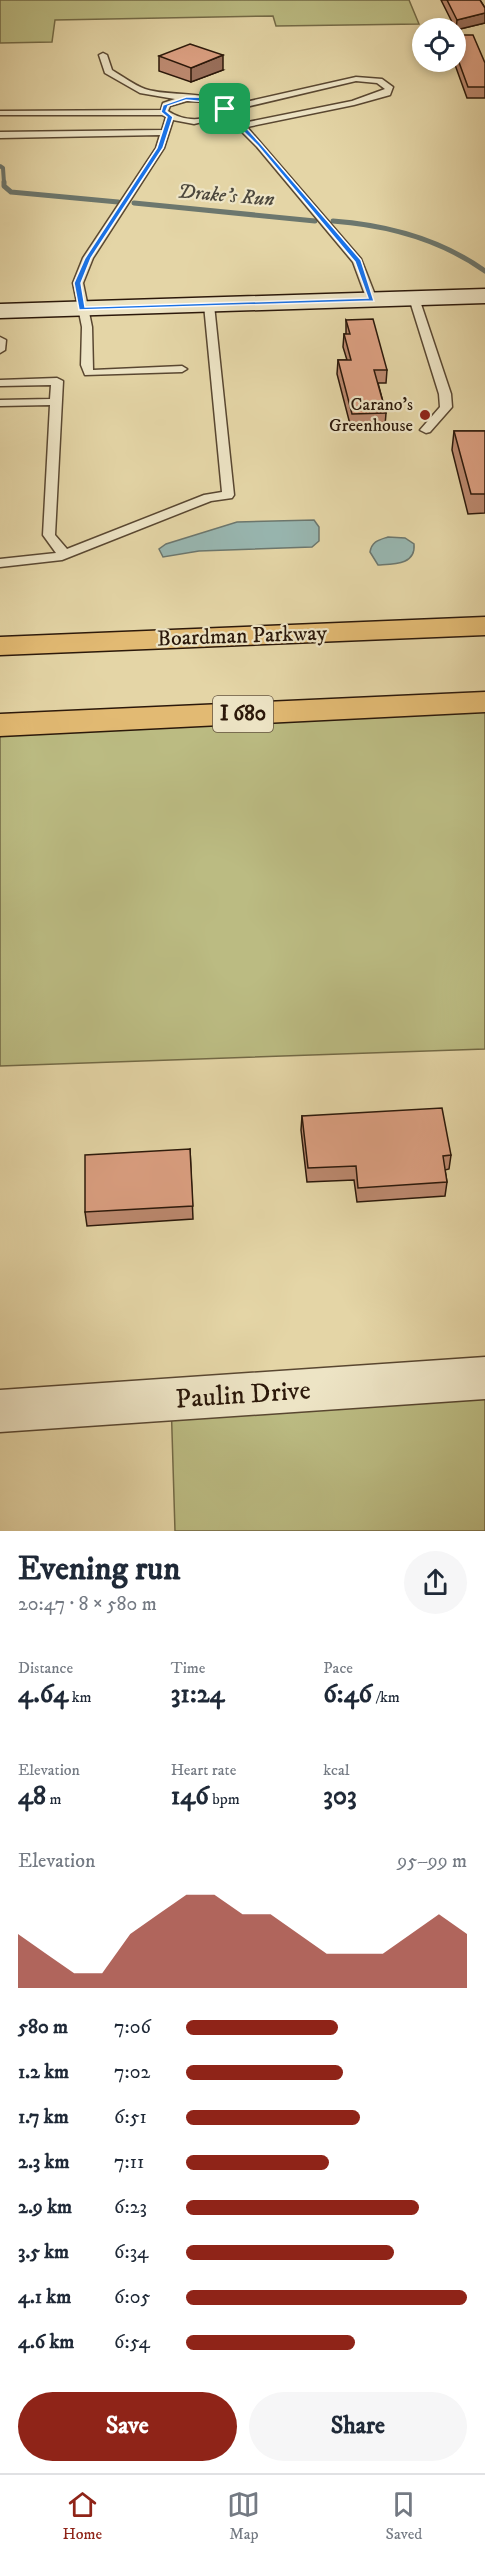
<!DOCTYPE html>
<html lang="en">
<head>
<meta charset="utf-8">
<style>
	body { margin:0; font-family:"IM FELL DW Pica",serif; background:#f6f6f7; color:#1f2937; height:100vh; display:flex; flex-direction:column; font-size:22px; white-space:nowrap }
	* { box-sizing:border-box; margin:0 }
	p { font-size:20px; color:#747a83 }
	.icon { flex:none; width:33px; height:33px; fill:none; stroke:currentColor; stroke-width:2; stroke-linecap:round; stroke-linejoin:round }
	.map { position:relative; height:1531px; overflow:hidden }
	.details { display:flex; flex-direction:column; background:#fff; flex:1 }
	.details>* { flex:none }
	.tools { position:absolute; left:412px; top:18px; display:grid; gap:12px }
	.tools a { display:grid; place-items:center; width:54px; height:54px; border-radius:50%; background:#fff; box-shadow:0 3px 9px #0003; font-size:30px }
	.pin { position:absolute; display:grid; place-items:center; width:51px; height:51px; color:#fff; margin:-26px; border-radius:12px; box-shadow:0 3px 9px #0006 }
	.round { display:grid; place-items:center; flex:none; width:63px; height:63px; border-radius:32px; background:#f6f6f7 }
	.summary { display:flex; align-items:center; justify-content:space-between; height:102px; padding:0 18px }
	h1 { font-size:33px; font-weight:700; line-height:45px }
	.figures { display:grid; grid-template-columns:repeat(3,1fr); gap:9px; height:102px; padding:6px 18px }
	.figures div { display:grid; align-content:center }
	.figures b { font-size:26px; font-weight:700 }
	.figures small { font-size:16px; font-weight:400 }
	.figures p { font-size:16px }
	.chart { height:168px; padding:12px 18px }
	.chart p { display:flex; justify-content:space-between }
	.chart svg { width:100%; height:108px; margin-top:6px; fill:#8f2418; opacity:.7 }
	.primary-button { display:flex; gap:12px; margin-top:auto; padding:12px 18px }
	.primary-button a { flex:1; height:69px; border-radius:36px; background:#8f2418; color:#fff; font-size:24px; font-weight:700; line-height:69px; text-align:center }
	.primary-button a+a { background:#f6f6f7; color:#1f2937 }
	ul { padding:0 18px; list-style:none; font-size:20px }
	li { display:grid; grid-template-columns:96px 72px 1fr; align-items:center; height:45px }
	li i { height:15px; border-radius:8px; background:#8f2418 }
	.menu { display:flex; justify-content:space-around; align-items:center; height:84px; border-top:2px solid #e0e1e3; background:#fff; font-size:16px; color:#747a83 }
	.menu a { display:grid; justify-items:center; gap:3px }
	.menu .active { color:#8f2418 }
	.map>svg:first-child { display:block }
	.green { fill:#bbbb82; stroke:#736a46; stroke-width:1.5 }
	.water { fill:#98b6b0; stroke:#6c776e; stroke-width:1.5 }
	.lines { fill:none; stroke-linecap:round; stroke-linejoin:round }
	.stream-far1 { stroke:#6c776e; stroke-width:4 }
	.stream { stroke:#6c776e; stroke-width:5 }
	.service-casing { stroke:#594731; stroke-width:3 }
	.minor-casing { stroke:#594731; stroke-width:3 }
	.secondary-casing { stroke:#2b180a; stroke-width:3 }
	.motorway-casing { stroke:#2b180a; stroke-width:3 }
	.service { fill:#ede4c5; fill-rule:evenodd }
	.minor { fill:#ede4c5; fill-rule:evenodd }
	.secondary { fill:#ede4c5; fill-rule:evenodd }
	.motorway { fill:#e2ba73; fill-rule:evenodd }
	.wall { fill:#bc896f; stroke:#2b180a; stroke-width:1.5 }
	.shaded-wall { fill:#996f5a; stroke:#2b180a; stroke-width:1.5 }
	.building { fill:#db9f81; stroke:#2b180a; stroke-width:1.5 }
	.route { fill:#1a73e8; stroke:#fff; stroke-width:1.5; fill-rule:evenodd }
	.poi-dot { fill:#8f2418; stroke:#ede4c5; stroke-width:2 }
	.labels { text-anchor:middle; dominant-baseline:central; stroke-width:4.5; stroke-linejoin:round; paint-order:stroke }
	.far-poi-label { font-size:18px; fill:#2b180a; stroke:#ede4c5; text-anchor:end }
	.far-water-label { font-size:20px; font-style:italic; fill:#4c473c; stroke:#ede4c5 }
	.shield { fill:#ede4c5; stroke:#655542; stroke-width:1.5 }
	.shield-label { font-size:21px; font-weight:bold; fill:#2b180a }
	.street-label { font-size:22px; fill:#2b180a; stroke:#ede4c5 }
	.near-street-label { font-size:27px; fill:#2b180a; stroke:#ede4c5 }
</style>
</head>
<body>
<div class="map">
<svg width="485" height="1531" viewBox="0 0 485 1531">
	<rect width="100%" height="100%" fill="#e4d5a6"/>
	<filter id="stains"><feTurbulence type="fractalNoise" baseFrequency=".00333" numOctaves="4"/><feColorMatrix values="0 0 0 0 .2 0 0 0 0 .09 0 0 0 0 .02 0 0 0 .5 -.17"/></filter>
	<radialGradient id="worn" r=".72"><stop offset=".6" stop-color="#630" stop-opacity="0"/><stop offset="1" stop-color="#630" stop-opacity=".3"/></radialGradient>
	<!-- green -->
	<g class="green">
		<polygon points="0,0 409,0 419,24 276,26 273,16 55,20 52,42 0,43"/>
		<polygon points="485,702 485,1049 0,1066 0,725"/>
		<polygon points="485,1378 485,1531 175,1531 171,1399"/>
	</g>
	<!-- water -->
	<g class="water">
		<polygon points="314,520 319,527 319,541 312,547 199,551 163,557 159,549 166,544 237,522"/>
		<path d="M388,537L405,538L414,544C416,565 394,564 378,565L370,552C372,541 379,540 388,537Z"/>
	</g>
	<g class="lines">
		<!-- stream-far1 -->
		<polyline class="stream-far1" points="0,166 3,168 4,183"/>
		<!-- stream -->
		<g class="stream">
			<polyline points="4,182 4,186 11,192 118,202"/>
			<polyline points="134,203 315,221"/>
			<path d="M333,221C387,225 440,239 485,271"/>
		</g>
		<defs>
			<g id="service">
				<path d="M103,53L107,55L112,70C122,76 134,85 145,89C167,97 213,90 228,106L356,77L382,79L393,87L390,95L354,105L247,127L361,259L377,300L376,302L367,300L353,262L257,147L236,126L222,117L194,124L173,120L164,148L93,258L83,283L92,327L93,370L182,366L187,369L182,372L85,375L81,365L82,327L73,283L83,258L156,148L160,135L0,138V132L162,130L166,117L162,115H0V111L161,110L163,103L175,99L140,93L105,73L99,55ZM356,81L377,83L385,89L352,101L243,123L227,113L229,111ZM187,101L211,102L220,106L221,110C206,122 184,122 168,111L170,106Z"/>
				<polygon points="414,295 419,298 451,394 452,407 430,432 426,433 420,430 440,407 439,394 409,298"/>
				<polygon points="209,302 214,305 234,495 232,498 211,501 62,560 0,567 0,559 56,553 43,535 50,405 0,406 0,400 50,399 51,385 0,386 0,380 57,378 63,381 55,535 67,549 204,495 222,492 204,305"/>
				<polygon points="0,337 6,340 5,350 0,353"/>
			</g>
			<polygon id="minor" points="485,1357 485,1399 0,1432 0,1390"/>
			<polygon id="secondary" points="485,289 485,303 0,318 0,304"/>
			<g id="motorway">
				<polygon points="485,617 485,635 0,655 0,637"/>
				<polygon points="485,692 485,712 0,736 0,714"/>
			</g>
		</defs>
		<!-- service casing -->
		<use href="#service" class="service-casing"/>
		<!-- minor casing -->
		<use href="#minor" class="minor-casing"/>
		<!-- secondary casing -->
		<use href="#secondary" class="secondary-casing"/>
		<!-- motorway casing -->
		<use href="#motorway" class="motorway-casing"/>
		<!-- service -->
		<use href="#service" class="service"/>
		<!-- minor -->
		<use href="#minor" class="minor"/>
		<!-- secondary -->
		<use href="#secondary" class="secondary"/>
		<!-- motorway -->
		<use href="#motorway" class="motorway"/>
	</g>
	<!-- wall -->
	<g class="wall">
		<polygon points="441,0 480,0 485,8 485,23 456,30"/>
		<polygon points="456,35 485,63 485,98 467,98 454,62 456,62"/>
		<polygon points="159,56 223,70 191,82 159,71"/>
		<polygon points="346,320 387,370 386,383 378,383 386,413 385,426 351,428 337,374 338,360 347,360 343,347 344,334 346,334"/>
		<polygon points="454,431 485,431 485,513 468,514 452,450"/>
		<polygon points="302,1116 451,1155 449,1169 445,1170 447,1182 445,1196 357,1202 354,1180 307,1182 301,1130"/>
		<polygon points="190,1149 193,1219 87,1226 85,1212"/>
	</g>
	<!-- shaded-wall -->
	<g class="shaded-wall">
		<polygon points="485,13 485,23 456,30 457,20"/>
		<polygon points="223,55 223,70 191,82 191,68"/>
	</g>
	<!-- building -->
	<g class="building">
		<polygon points="447,0 480,0 485,8 485,13 457,20"/>
		<polygon points="456,35 473,35 485,63 485,87 468,87 456,54"/>
		<polygon points="190,44 223,55 191,68 159,56"/>
		<polygon points="373,319 387,370 374,370 386,413 352,414 338,360 351,360 344,334 350,334 346,320"/>
		<polygon points="454,431 485,431 485,494 471,494"/>
		<polygon points="442,1108 451,1155 443,1156 447,1182 358,1188 356,1166 308,1168 302,1116"/>
		<polygon points="190,1149 193,1206 85,1212 85,1155"/>
	</g>
	<!-- route -->
	<path class="route" d="M186,97C202,97 217,96 228,109L225,114L241,122L261,144L361,260L374,301L79,310L74,283L85,258L157,148L167,117L161,112L163,105ZM186,100L217,103L223,109L220,115L237,125L258,146L355,262L368,298L85,307L81,283L91,258L163,148L173,117L166,111L168,106Z"/>
	<!-- markers -->
	<circle class="poi-dot" cx="425" cy="415" r="6"/>
	<g class="labels">
		<!-- far-poi labels -->
		<g class="far-poi-label">
			<text x="413" y="405">Carano's<tspan x="413" dy="21">Greenhouse</tspan></text>
		</g>
		<!-- far-water labels -->
		<g class="far-water-label">
			<text transform="translate(226 196) rotate(5)">Drake's Run</text>
		</g>
		<!-- shield labels -->
		<rect class="shield" x="213" y="696" width="60" height="36" rx="4.5"/>
		<g class="shield-label">
			<text x="243" y="714">I 680</text>
		</g>
		<!-- street labels -->
		<g class="street-label">
			<text transform="translate(242 636) rotate(-2)">Boardman Parkway</text>
		</g>
		<!-- near-street labels -->
		<g class="near-street-label">
			<text transform="translate(243 1395) rotate(-4)">Paulin Drive</text>
		</g>
	</g>
	<rect width="100%" height="100%" filter="url(#stains)"/>
	<rect width="100%" height="100%" fill="url(#worn)"/>
</svg>
<div class="tools">
<a><svg class="icon" aria-label="locate" viewBox="0 0 24 24"><circle cx="12" cy="12" r="6"/><path d="M12 2v4M12 18v4M2 12h4M18 12h4"/></svg></a>
</div>
<div class="pin" style="left:225px;top:109px;background:#1e9e55"><svg class="icon" aria-label="arrive" viewBox="0 0 24 24"><path d="M6 21V4h12l-3 4 3 4H6"/></svg></div>
</div>
<section class="details">
<div class="summary"><div><h1>Evening run</h1><p>20:47 · 8 × 580 m</p></div><a class="round"><svg class="icon" aria-label="share" viewBox="0 0 24 24"><path d="M12 15V3M7 8l5-5 5 5M5 13v7h14v-7"/></svg></a></div>
<div class="figures">
<div><p>Distance</p><b>4.64<small> km</small></b></div>
<div><p>Time</p><b>31:24</b></div>
<div><p>Pace</p><b>6:46<small> /km</small></b></div>
</div>
<div class="figures">
<div><p>Elevation</p><b>48<small> m</small></b></div>
<div><p>Heart rate</p><b>146<small> bpm</small></b></div>
<div><p>kcal</p><b>303</b></div>
</div>
<div class="chart"><p><span>Elevation</span>95–99 m</p>
<svg viewBox="0 0 160 44" preserveAspectRatio="none"><path d="M0 44V22L10 30L20 38L30 38L40 22L50 14L60 6L70 6L80 14L90 14L100 22L110 30L120 30L130 30L140 22L150 14L160 22V44z"/></svg>
</div>
<ul>
<li><b>580 m</b>7:06<i style="width:54%"></i></li>
<li><b>1.2 km</b>7:02<i style="width:56%"></i></li>
<li><b>1.7 km</b>6:51<i style="width:62%"></i></li>
<li><b>2.3 km</b>7:11<i style="width:51%"></i></li>
<li><b>2.9 km</b>6:23<i style="width:83%"></i></li>
<li><b>3.5 km</b>6:34<i style="width:74%"></i></li>
<li><b>4.1 km</b>6:05<i style="width:100%"></i></li>
<li><b>4.6 km</b>6:54<i style="width:60%"></i></li>
</ul>
<div class="primary-button"><a>Save</a><a>Share</a></div>
</section>
<nav class="menu">
<a class="active"><svg class="icon" aria-label="home" viewBox="0 0 24 24"><path d="M3 11l9-7 9 7M6 9v11h12V9"/></svg>Home</a>
<a><svg class="icon" aria-label="map" viewBox="0 0 24 24"><path d="M3 6l6-2 6 2 6-2v14l-6 2-6-2-6 2zM9 4v14M15 6v14"/></svg>Map</a>
<a><svg class="icon" aria-label="saved" viewBox="0 0 24 24"><path d="M7 4h10v16l-5-4-5 4z"/></svg>Saved</a>
</nav>
</body>
</html>
